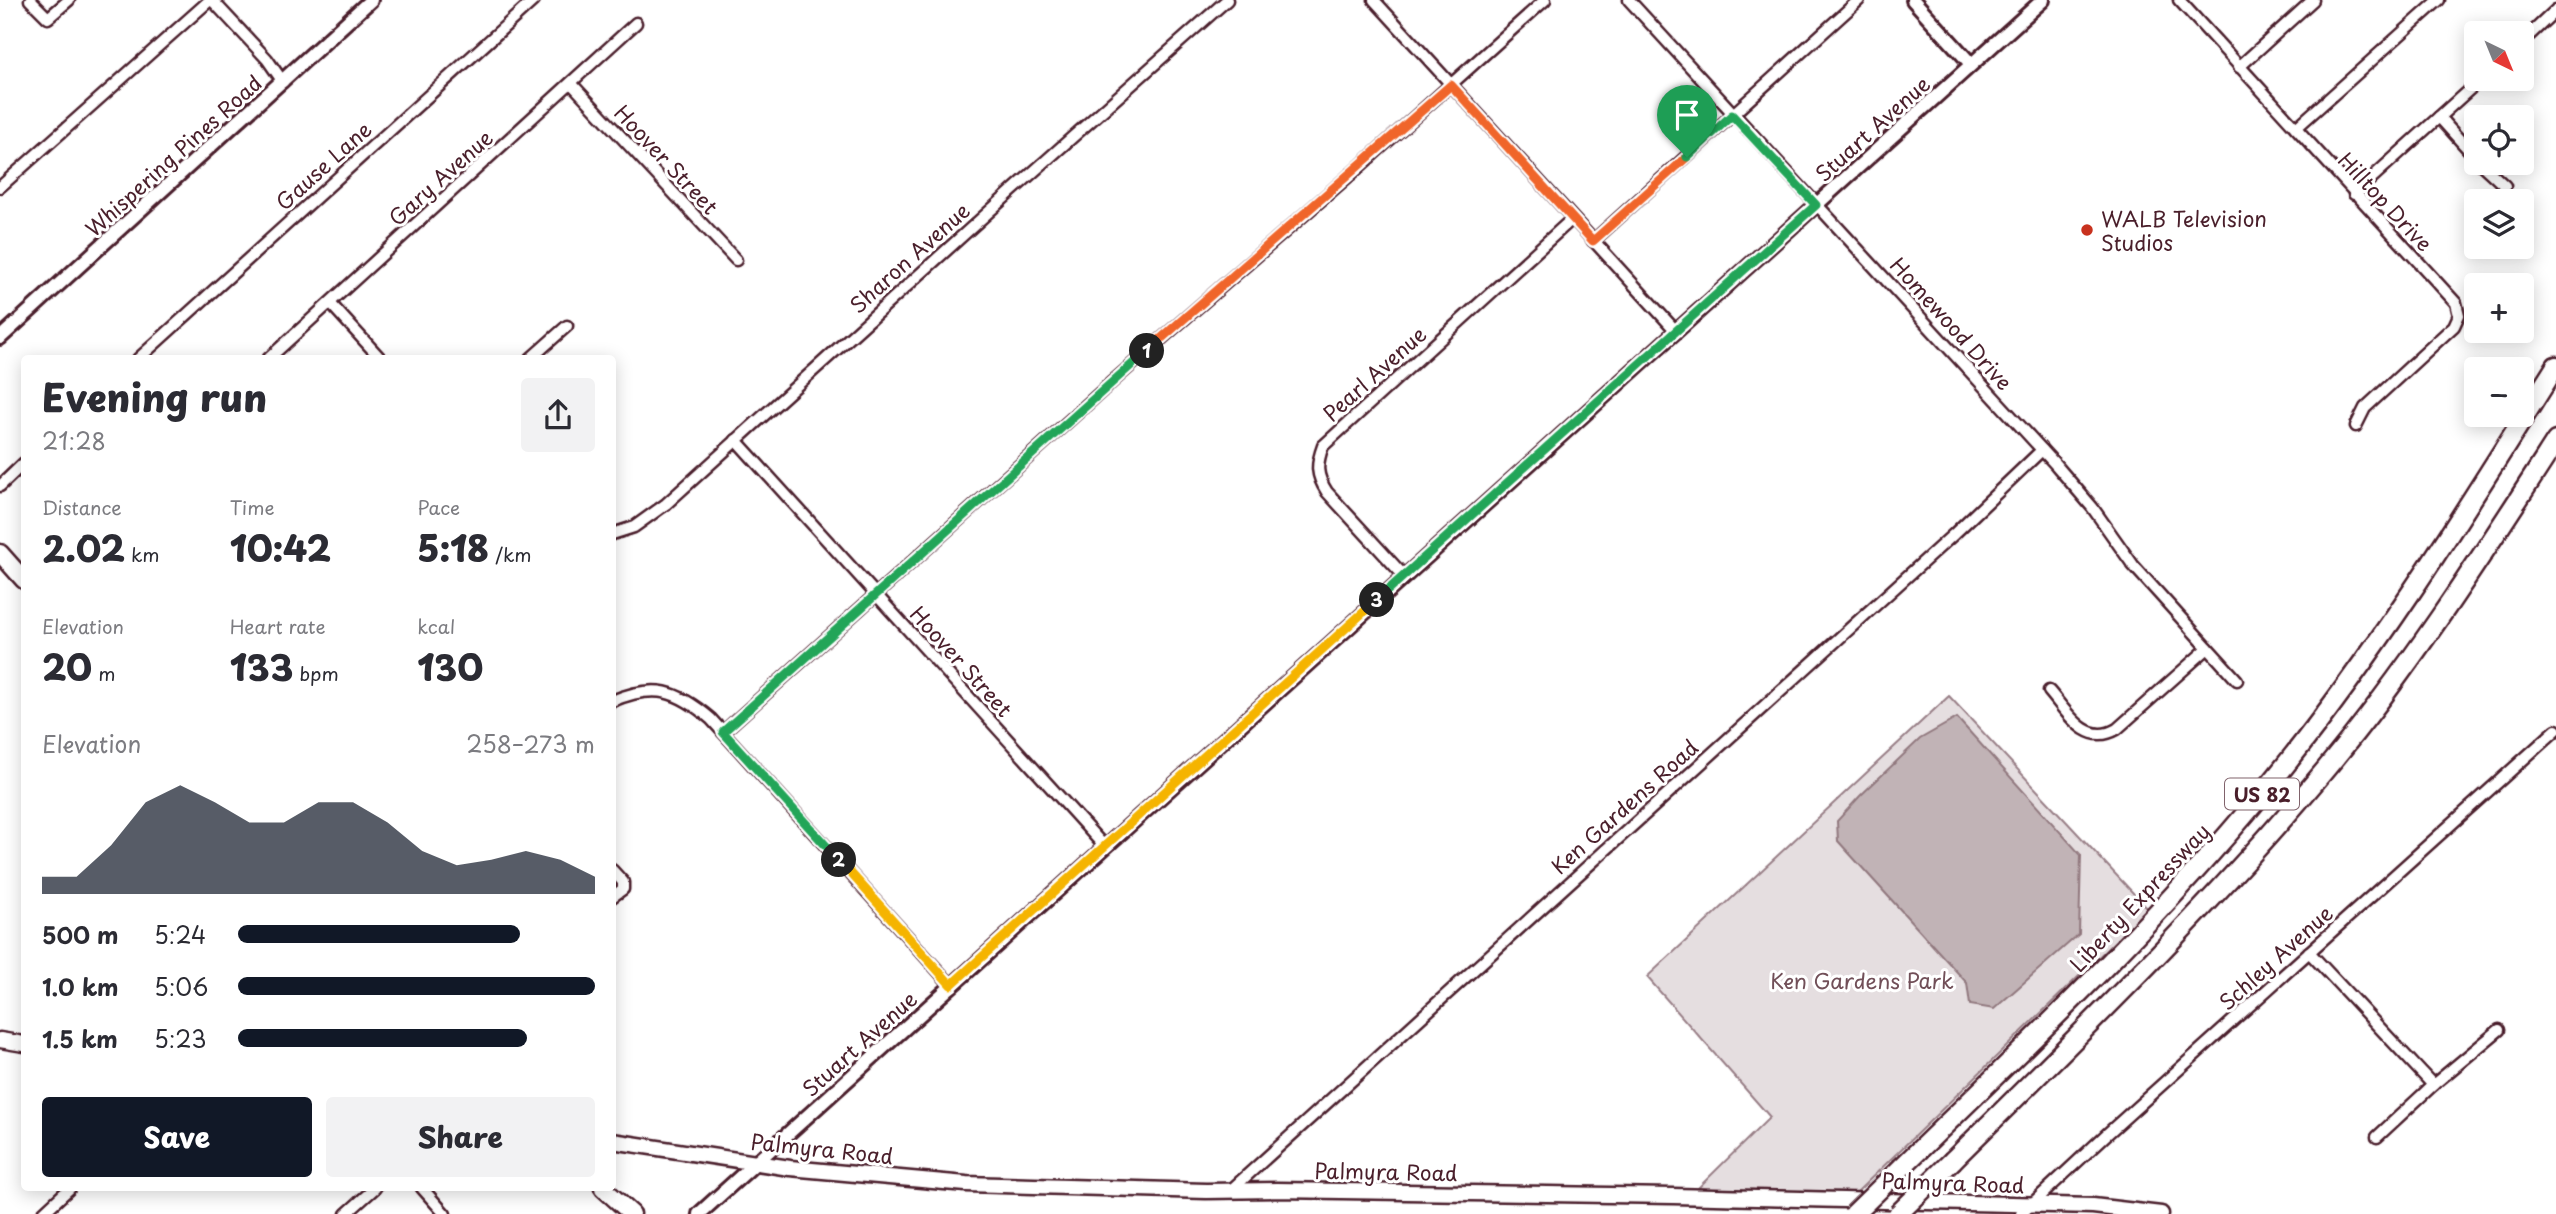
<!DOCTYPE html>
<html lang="en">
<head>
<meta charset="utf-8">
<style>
	body { margin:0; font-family:"Playpen Sans",sans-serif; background:#f2f2f3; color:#2b2b33; height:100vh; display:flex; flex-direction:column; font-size:26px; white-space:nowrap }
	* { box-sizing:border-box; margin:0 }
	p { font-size:23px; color:#7c7c81 }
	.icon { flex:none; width:38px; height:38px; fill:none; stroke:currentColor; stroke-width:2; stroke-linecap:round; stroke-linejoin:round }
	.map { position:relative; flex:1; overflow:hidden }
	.details { position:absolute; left:21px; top:355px; width:595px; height:836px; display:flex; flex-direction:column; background:#fff; border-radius:7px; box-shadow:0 4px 18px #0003 }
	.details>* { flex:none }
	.needle { width:46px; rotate:137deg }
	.fabs { position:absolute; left:2464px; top:21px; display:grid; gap:14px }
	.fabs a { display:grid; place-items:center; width:70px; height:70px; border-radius:7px; background:#fff; box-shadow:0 4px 18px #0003; font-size:35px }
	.pin { position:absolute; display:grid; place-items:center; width:60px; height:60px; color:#fff; margin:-72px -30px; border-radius:50% 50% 50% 0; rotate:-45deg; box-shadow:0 0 7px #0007 }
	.pin .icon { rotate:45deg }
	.km { position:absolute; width:35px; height:35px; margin:-18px; border-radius:50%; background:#222; color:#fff; font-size:19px; line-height:35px; text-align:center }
	.round { display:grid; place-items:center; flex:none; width:74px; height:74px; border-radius:7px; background:#f2f2f3 }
	.overview { display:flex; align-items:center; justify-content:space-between; height:119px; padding:0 21px }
	h1 { font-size:38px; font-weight:800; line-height:52px }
	.figures { display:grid; grid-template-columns:repeat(3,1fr); gap:10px; height:119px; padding:7px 21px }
	.figures div { display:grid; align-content:center }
	.figures b { font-size:35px; font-weight:800 }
	.figures small { font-size:19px; font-weight:400 }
	.figures p { font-size:19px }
	.chart { height:196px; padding:14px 21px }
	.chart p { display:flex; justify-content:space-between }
	.chart svg { width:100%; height:126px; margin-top:7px; fill:#111827; opacity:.7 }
	.primary-button { display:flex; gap:14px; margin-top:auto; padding:14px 21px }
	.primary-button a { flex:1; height:80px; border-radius:7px; background:#111827; color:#fff; font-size:28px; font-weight:800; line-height:80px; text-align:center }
	.primary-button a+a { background:#f2f2f3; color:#2b2b33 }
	ul { padding:0 21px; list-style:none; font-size:23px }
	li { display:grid; grid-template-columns:112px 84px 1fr; align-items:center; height:52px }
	li i { height:18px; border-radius:9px; background:#111827 }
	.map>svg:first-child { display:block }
	.green { fill:#e5dee0; stroke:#987e86; stroke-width:2 }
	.water { fill:#c1b3b6; stroke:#91787e; stroke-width:2 }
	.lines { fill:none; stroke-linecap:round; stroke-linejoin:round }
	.minor-casing { stroke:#4a1f2b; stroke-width:15 }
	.tertiary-casing { stroke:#4a1f2b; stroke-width:18 }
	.secondary-casing { stroke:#4a1f2b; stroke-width:19 }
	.primary-casing { stroke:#4a1f2b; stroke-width:21 }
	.motorway-casing { stroke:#4a1f2b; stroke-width:23 }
	.minor { stroke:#fff; stroke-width:10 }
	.tertiary { stroke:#fff; stroke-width:12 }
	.secondary { stroke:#fff; stroke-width:14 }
	.primary { stroke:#fff; stroke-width:16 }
	.motorway { stroke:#fff; stroke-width:18 }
	.motorway-bridge-casing { stroke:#4a1f2b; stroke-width:23; stroke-linecap:butt }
	.motorway-bridge { stroke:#fff; stroke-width:18 }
	.split-1-casing { stroke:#fff; stroke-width:14 }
	.split-2-casing { stroke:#fff; stroke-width:14 }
	.split-3-casing { stroke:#fff; stroke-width:14 }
	.split-4-casing { stroke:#fff; stroke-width:14 }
	.split-1 { stroke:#f0652b; stroke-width:9 }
	.split-2 { stroke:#22a559; stroke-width:9 }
	.split-3 { stroke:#f5b400; stroke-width:9 }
	.split-4 { stroke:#22a559; stroke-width:9 }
	.poi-dot { fill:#c8321e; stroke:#fff; stroke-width:2.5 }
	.labels { text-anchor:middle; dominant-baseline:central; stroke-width:6; stroke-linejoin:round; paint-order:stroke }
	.shield { fill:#fff; stroke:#80626b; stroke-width:2 }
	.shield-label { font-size:19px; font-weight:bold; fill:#4a1f2b }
	.street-label { font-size:21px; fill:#4a1f2b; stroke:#fff }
	.poi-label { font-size:21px; fill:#4a1f2b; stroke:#fff; text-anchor:start }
	.park-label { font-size:21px; fill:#714f58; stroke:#fff }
</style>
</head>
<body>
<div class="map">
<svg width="2556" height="1214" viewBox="0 0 2556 1214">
	<rect width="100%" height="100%" fill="#fff"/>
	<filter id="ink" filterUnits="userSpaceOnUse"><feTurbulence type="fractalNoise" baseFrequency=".0143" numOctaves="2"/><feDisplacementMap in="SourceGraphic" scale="14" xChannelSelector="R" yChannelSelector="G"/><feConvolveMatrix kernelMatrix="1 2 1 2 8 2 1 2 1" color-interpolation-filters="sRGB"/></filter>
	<g filter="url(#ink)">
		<!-- green -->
		<polygon class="green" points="1949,696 2148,909 1856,1193 1696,1190 1770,1117 1647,977"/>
		<!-- water -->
		<polygon class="water" points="1957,718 2081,855 2079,934 1994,1009 1970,1005 1967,983 1838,841 1837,821 1860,796 1920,739"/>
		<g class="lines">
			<defs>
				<g id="minor">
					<polyline points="30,0 48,18 69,0"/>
					<polyline points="212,0 267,59 283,82"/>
					<polyline points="1374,0 1676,331"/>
					<polyline points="1629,0 2056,465 2092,507 2133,565 2237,680"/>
					<polyline points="2179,0 2456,303 2459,315 2454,326 2365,408 2356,426"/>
					<polyline points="2522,42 2556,10"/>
					<polyline points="2239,67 2313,0"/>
					<polyline points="571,83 736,260"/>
					<polyline points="2439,117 2476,158"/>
					<polyline points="2296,128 2439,0"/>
					<polyline points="2480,163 2505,186"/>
					<polyline points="0,187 210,0"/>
					<polyline points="2354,194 2481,79"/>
					<polyline points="1593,241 1859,0"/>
					<polyline points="330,303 381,359"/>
					<polyline points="138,359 534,0"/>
					<polyline points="268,359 636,23"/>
					<polyline points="530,359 567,326"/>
					<polyline points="736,440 1104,846"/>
					<polyline points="0,486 24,463"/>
					<polyline points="612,534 634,527 666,504 1013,190 1227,0"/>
					<path d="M1404,576L1327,492C1316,475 1316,465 1323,446L1572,219"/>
					<path d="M2049,691C2068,713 2086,747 2117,729L2208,648"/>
					<path d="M612,701C655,683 677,690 711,719L951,985"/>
					<polyline points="723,732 1112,382 1358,168 1545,0"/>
					<polyline points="612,870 623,882 623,889 612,897"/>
					<polyline points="2309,952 2433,1085 2499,1030"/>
					<polyline points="2377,1137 2433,1085"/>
					<polyline points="422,1188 445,1214"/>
					<polyline points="1232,1189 1954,534 2042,450"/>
					<polyline points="42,1214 70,1188"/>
					<polyline points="346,1214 375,1188"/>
					<polyline points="2021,1214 2107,1134 2556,730"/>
				</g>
				<g id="tertiary">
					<polyline points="1913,0 1971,64"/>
					<polyline points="0,338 371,0"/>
					<polyline points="699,1214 2043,0"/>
				</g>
				<g id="secondary">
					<polyline points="0,1040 24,1044"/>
					<polyline points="612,1141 790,1168 966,1184 1206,1191 1277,1190 1673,1196 2093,1206 2161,1214"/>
				</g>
				<g id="primary">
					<polyline points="0,553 24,580"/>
					<polyline points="603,1188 632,1214"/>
				</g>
				<g id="motorway">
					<path d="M1953,1160C2081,1033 2210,908 2325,770C2411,667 2483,554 2556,441"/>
					<path d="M1902,1167C2026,1046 2152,927 2262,794C2373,660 2464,513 2556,366"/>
				</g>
			</defs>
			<!-- minor casing -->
			<use href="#minor" class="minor-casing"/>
			<!-- tertiary casing -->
			<use href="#tertiary" class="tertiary-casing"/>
			<!-- secondary casing -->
			<use href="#secondary" class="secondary-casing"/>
			<!-- primary casing -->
			<use href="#primary" class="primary-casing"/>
			<!-- motorway casing -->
			<use href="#motorway" class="motorway-casing"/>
			<!-- minor -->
			<use href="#minor" class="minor"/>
			<!-- tertiary -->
			<use href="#tertiary" class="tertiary"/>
			<!-- secondary -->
			<use href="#secondary" class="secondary"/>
			<!-- primary -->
			<use href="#primary" class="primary"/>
			<!-- motorway -->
			<use href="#motorway" class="motorway"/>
			<defs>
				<g id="motorway-bridge">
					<polyline points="1854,1214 1902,1167"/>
					<polyline points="1898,1214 1953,1160"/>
				</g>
			</defs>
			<!-- motorway-bridge casing -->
			<use href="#motorway-bridge" class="motorway-bridge-casing"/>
			<!-- motorway-bridge -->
			<use href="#motorway-bridge" class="motorway-bridge"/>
		</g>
	</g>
	<g class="lines" filter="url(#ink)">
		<defs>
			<polyline id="split-1" points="1147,351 1451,85 1593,241 1687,157"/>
			<polyline id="split-2" points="839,860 723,732 1147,351"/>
			<polyline id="split-3" points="839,860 951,985 1377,600"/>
			<polyline id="split-4" points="1377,600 1816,205 1732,115 1687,157"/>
		</defs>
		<!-- split-1 casing -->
		<use href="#split-1" class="split-1-casing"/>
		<!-- split-2 casing -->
		<use href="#split-2" class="split-2-casing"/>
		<!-- split-3 casing -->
		<use href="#split-3" class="split-3-casing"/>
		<!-- split-4 casing -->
		<use href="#split-4" class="split-4-casing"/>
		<!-- split-1 -->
		<use href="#split-1" class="split-1"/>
		<!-- split-2 -->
		<use href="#split-2" class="split-2"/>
		<!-- split-3 -->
		<use href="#split-3" class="split-3"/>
		<!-- split-4 -->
		<use href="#split-4" class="split-4"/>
	</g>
	<!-- markers -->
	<circle class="poi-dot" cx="2087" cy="230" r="7"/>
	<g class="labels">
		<!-- shield labels -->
		<rect class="shield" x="2225" y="778.5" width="74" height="31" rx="5"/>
		<g class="shield-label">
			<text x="2262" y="794">US 82</text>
		</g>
		<!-- street labels -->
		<g class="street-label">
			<text transform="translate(1872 128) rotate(-42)">Stuart Avenue</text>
			<text transform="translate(173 155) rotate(-42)">Whispering Pines Road</text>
			<text transform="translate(667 159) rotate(47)">Hoover Street</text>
			<text transform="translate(323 165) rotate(-42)">Gause Lane</text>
			<text transform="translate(440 177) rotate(-42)">Gary Avenue</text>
			<text transform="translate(2386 201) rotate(47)">Hilltop Drive</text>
			<text transform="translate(909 257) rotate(-42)">Sharon Avenue</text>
			<text transform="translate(1952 323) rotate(48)">Homewood Drive</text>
			<text transform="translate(1374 373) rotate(-42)">Pearl Avenue</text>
			<text transform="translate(962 661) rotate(48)">Hoover Street</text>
			<text transform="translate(1624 806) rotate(-42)">Ken Gardens Road</text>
			<text transform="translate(2139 897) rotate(-47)">Liberty Expressway</text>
			<text transform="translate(2275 957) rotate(-42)">Schley Avenue</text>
			<text transform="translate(859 1043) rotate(-42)">Stuart Avenue</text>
			<text transform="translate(822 1148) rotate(6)">Palmyra Road</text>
			<text transform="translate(1386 1171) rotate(1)">Palmyra Road</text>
			<text transform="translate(1953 1182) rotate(2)">Palmyra Road</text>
		</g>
		<!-- poi labels -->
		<g class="poi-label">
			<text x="2101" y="218">WALB Television<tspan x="2101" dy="24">Studios</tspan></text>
		</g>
		<!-- park labels -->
		<g class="park-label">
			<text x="1862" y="980">Ken Gardens Park</text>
		</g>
	</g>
</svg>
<div class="fabs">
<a><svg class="needle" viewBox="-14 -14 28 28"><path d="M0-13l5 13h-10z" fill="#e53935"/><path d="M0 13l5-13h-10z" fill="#7c7c81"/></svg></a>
<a><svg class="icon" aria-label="locate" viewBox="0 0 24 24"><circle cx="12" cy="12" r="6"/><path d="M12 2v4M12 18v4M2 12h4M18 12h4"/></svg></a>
<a><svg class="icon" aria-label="layers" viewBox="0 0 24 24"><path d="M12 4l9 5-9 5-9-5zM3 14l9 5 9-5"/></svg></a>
<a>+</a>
<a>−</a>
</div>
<div class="pin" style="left:1687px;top:157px;background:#1e9e55"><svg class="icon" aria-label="arrive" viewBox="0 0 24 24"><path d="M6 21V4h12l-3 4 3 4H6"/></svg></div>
<b class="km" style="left:1147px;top:351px">1</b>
<b class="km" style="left:839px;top:860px">2</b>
<b class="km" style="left:1377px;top:600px">3</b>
<section class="details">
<div class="overview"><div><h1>Evening run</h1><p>21:28</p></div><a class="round"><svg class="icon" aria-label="share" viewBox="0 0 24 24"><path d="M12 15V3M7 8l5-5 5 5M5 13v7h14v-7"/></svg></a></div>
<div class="figures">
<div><p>Distance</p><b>2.02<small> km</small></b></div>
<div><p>Time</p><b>10:42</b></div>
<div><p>Pace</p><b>5:18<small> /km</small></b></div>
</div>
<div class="figures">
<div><p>Elevation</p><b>20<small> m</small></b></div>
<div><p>Heart rate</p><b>133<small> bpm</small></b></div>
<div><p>kcal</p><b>130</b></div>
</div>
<div class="chart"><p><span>Elevation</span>258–273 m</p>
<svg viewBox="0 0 160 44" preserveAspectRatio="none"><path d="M0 44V38L10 38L20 27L30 12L40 6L50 12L60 19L70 19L80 12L90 12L100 19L110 29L120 34L130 32L140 29L150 32L160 38V44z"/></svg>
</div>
<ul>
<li><b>500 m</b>5:24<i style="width:79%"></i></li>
<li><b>1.0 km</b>5:06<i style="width:100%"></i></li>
<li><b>1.5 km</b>5:23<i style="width:81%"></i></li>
</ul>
<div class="primary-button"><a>Save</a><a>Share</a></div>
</section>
</div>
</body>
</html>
